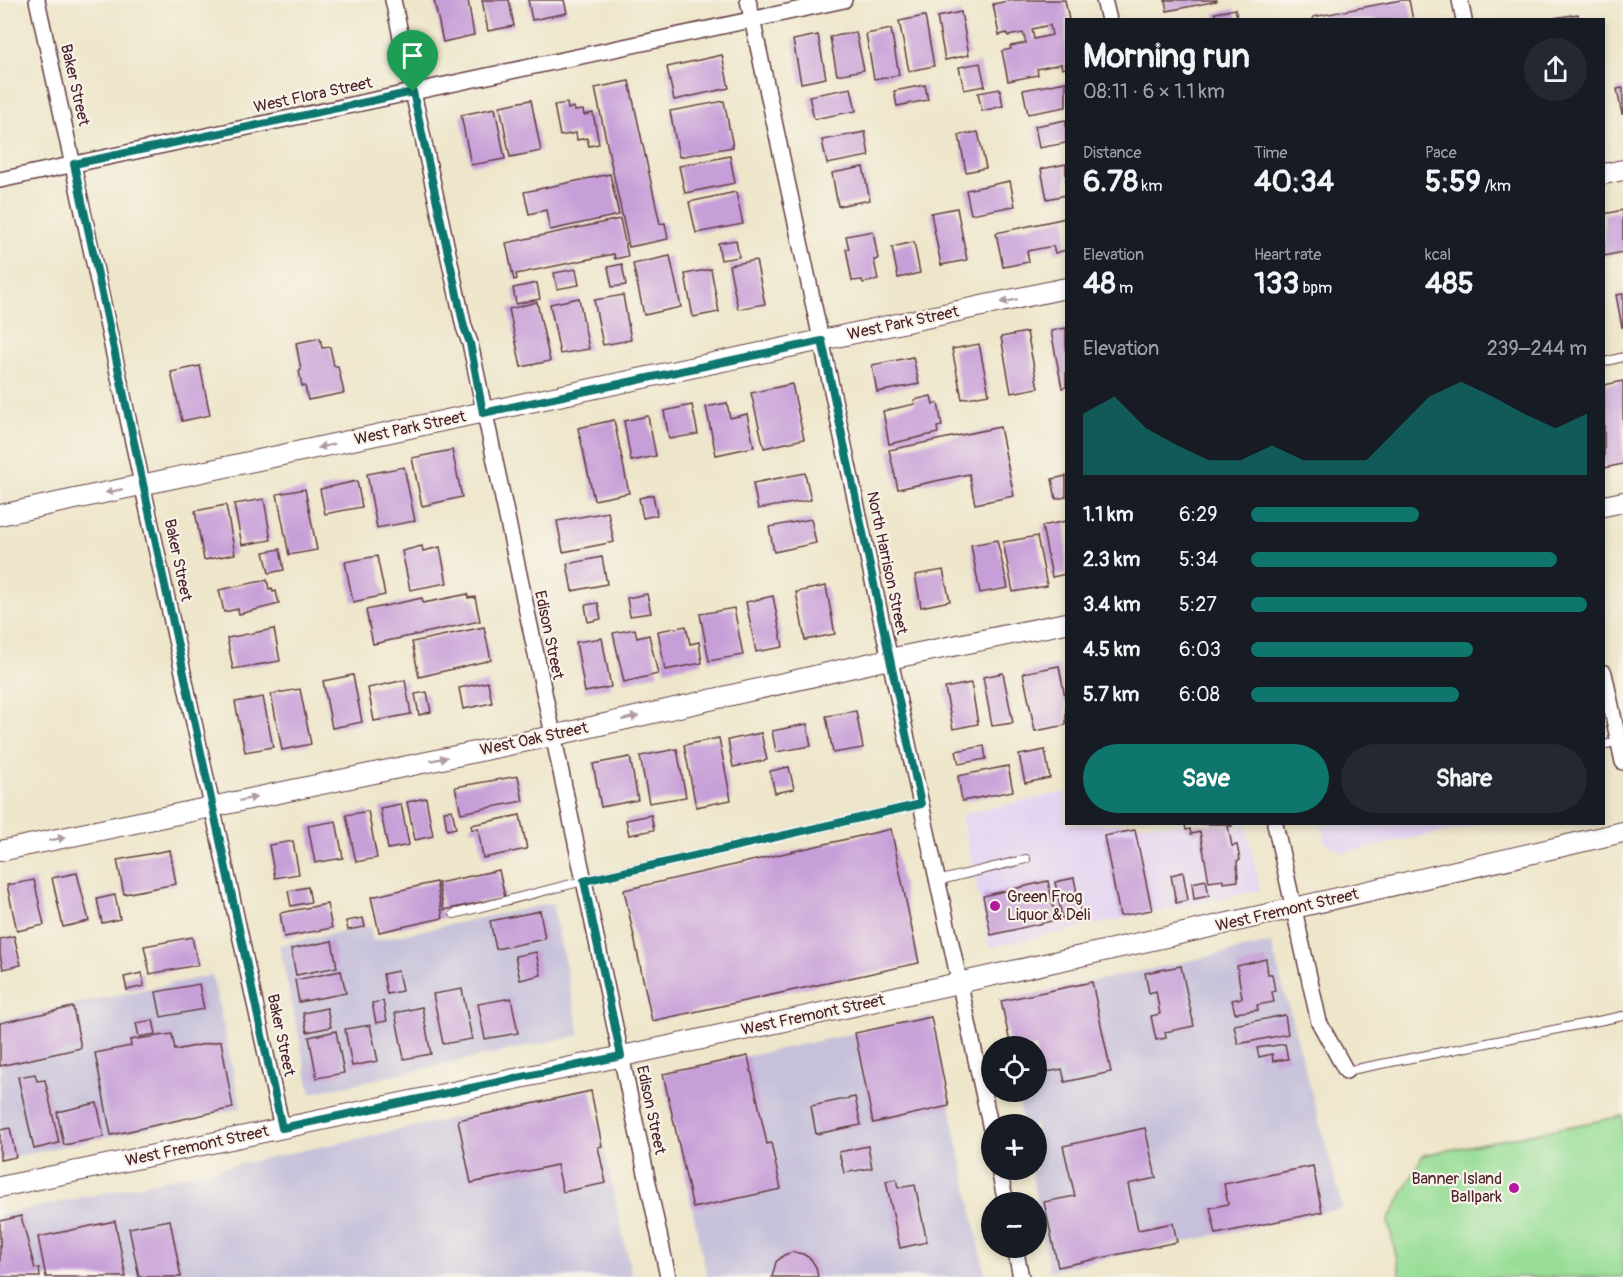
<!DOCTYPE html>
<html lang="en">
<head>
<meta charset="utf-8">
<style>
	body { margin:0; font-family:Pangolin,sans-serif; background:#242831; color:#f1f3f6; height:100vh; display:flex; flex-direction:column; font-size:22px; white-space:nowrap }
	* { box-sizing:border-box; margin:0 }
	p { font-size:20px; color:#9ea1a6 }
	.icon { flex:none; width:33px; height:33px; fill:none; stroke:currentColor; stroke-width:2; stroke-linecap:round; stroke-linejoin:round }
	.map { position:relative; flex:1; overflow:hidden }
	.details { position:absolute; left:1065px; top:18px; width:540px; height:807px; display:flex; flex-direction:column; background:#171b24; border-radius:0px; box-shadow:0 3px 9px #0003 }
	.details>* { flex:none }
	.controls { position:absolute; left:981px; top:1036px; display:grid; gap:12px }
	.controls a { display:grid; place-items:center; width:66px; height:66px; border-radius:50%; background:#171b24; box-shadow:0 3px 9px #0003; font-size:30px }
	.pin { position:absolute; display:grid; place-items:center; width:51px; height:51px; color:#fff; margin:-62px -26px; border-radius:50% 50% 50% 0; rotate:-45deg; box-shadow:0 0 6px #0007 }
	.pin .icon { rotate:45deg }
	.round { display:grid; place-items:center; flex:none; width:63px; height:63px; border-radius:32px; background:#242831 }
	.headline { display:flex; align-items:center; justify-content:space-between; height:102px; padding:0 18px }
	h1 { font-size:33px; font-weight:700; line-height:45px }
	.metrics { display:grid; grid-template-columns:repeat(3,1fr); gap:9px; height:102px; padding:6px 18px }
	.metrics div { display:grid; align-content:center }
	.metrics b { font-size:30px; font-weight:700 }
	.metrics small { font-size:16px; font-weight:400 }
	.metrics p { font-size:16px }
	.chart { height:168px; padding:12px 18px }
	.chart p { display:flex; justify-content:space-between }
	.chart svg { width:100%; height:108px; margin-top:6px; fill:#0f766e; opacity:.7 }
	.cta { display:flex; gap:12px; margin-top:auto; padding:12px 18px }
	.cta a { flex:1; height:69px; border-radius:36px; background:#0f766e; color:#fff; font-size:24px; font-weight:700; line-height:69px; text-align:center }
	.cta a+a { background:#242831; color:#f1f3f6 }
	ul { padding:0 18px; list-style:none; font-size:20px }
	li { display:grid; grid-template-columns:96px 72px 1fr; align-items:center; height:45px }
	li i { height:15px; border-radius:8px; background:#0f766e }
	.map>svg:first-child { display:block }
	.built { fill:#e3d3f2 }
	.industrial { fill:#c6c0da }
	.green { fill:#98de97; stroke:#717e61; stroke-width:1.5 }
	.building { fill:#c79fd8; fill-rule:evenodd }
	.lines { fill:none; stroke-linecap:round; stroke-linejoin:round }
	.service-casing { stroke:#633d43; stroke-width:10 }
	.minor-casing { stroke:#633d43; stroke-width:18 }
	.tertiary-casing { stroke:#633d43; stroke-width:22 }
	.service { stroke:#fff; stroke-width:8 }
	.minor { stroke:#fff; stroke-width:15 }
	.tertiary { stroke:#fff; stroke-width:20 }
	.oneway { fill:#ae9aa0 }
	.route-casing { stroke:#fff; stroke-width:12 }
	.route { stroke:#0f766e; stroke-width:8 }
	.poi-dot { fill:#b5179e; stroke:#f7f3e8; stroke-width:2 }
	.labels { text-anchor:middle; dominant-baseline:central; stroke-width:4.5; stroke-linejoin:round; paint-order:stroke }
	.street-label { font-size:16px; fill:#4a1f2b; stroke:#f7f3e8 }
	.poi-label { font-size:16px; fill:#4a1f2b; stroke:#f7f3e8; text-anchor:start }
</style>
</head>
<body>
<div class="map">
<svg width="1623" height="1277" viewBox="0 0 1623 1277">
	<rect width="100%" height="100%" fill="#f7f3e8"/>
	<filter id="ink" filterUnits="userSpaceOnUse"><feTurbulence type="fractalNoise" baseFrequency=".0167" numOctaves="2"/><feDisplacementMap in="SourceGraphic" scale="12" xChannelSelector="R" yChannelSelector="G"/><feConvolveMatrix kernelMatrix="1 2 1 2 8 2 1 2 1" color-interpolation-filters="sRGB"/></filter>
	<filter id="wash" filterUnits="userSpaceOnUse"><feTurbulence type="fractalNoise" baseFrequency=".008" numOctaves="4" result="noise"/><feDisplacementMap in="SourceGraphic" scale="24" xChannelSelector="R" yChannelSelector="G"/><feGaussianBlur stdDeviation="1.35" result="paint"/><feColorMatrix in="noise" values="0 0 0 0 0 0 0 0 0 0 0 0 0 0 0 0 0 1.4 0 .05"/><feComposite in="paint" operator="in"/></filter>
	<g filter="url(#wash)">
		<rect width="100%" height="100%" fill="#eee6ca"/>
		<!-- built -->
		<g class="built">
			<polygon points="1066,792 1066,824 1246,824 1260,890 990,947 961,814"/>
			<polygon points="1321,824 1481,824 1342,853 1325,842"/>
		</g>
		<!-- industrial -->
		<g class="industrial">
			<polygon points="552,903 580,1035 311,1093 279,945 370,926 373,941"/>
			<polygon points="1271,943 1343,1208 1049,1271 1031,1170 1036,1170 1036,1125 1023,1125 1017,1092 1036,1092 1036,1047 1009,1047 1001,1001"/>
			<polygon points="212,975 241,1108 0,1160 0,1020"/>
			<polygon points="931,1017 986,1277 707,1277 663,1074"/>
			<polygon points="591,1089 632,1277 0,1277 0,1215"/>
		</g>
		<!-- green -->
		<polygon class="green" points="1623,1116 1623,1277 1401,1277 1388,1221 1423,1155"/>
		<g id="blocks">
			<!-- building -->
			<g class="building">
				<polygon points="434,0 468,0 474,35 443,42"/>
				<polygon points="482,0 509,0 514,26 488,31"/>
				<polygon points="528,0 564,0 567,13 532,20"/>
				<path d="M1013,0H1065L1069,20H1066V68L1062,69L1061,64L1037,69L1038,75L1008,81L1002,51L1011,49L1010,46L1026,43L1023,33L1008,36L1007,33L999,35L993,4ZM1050,25L1052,35L1034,39L1032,29Z"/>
				<polygon points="1165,0 1217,0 1217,1 1167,11"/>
				<polygon points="1401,0 1409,0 1413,20 1313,20 1313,17"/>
				<polygon points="1235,9 1238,20 1216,20 1215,13"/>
				<polygon points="961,12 969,55 945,60 937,17"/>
				<polygon points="1578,14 1579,20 1555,20 1555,18"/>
				<polygon points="925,16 934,66 909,71 899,21"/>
				<polygon points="891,29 899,75 874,79 866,34"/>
				<polygon points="856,32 864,70 837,75 830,37"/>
				<polygon points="818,35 826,78 801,83 793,40"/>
				<polygon points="722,55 729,88 674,100 667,67"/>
				<polygon points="980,63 985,86 964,90 959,67"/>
				<polygon points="629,81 660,224 665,223 668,239 629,247 595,88"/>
				<polygon points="1066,82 1066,107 1028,114 1023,90"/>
				<polygon points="925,85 928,100 897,106 894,91"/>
				<polygon points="851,88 856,111 814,119 809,96"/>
				<polygon points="1623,88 1623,114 1622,114 1617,89"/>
				<polygon points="1000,89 1003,106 982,111 978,93"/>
				<polygon points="531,100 541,151 510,157 500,106"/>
				<polygon points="724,101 733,147 679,157 670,111"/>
				<polygon points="567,103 568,109 574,107 575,111 583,110 584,115 593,113 599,144 589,146 587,138 577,140 576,133 560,136 554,105"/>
				<polygon points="495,108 505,159 471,165 461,115"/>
				<polygon points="1066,120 1066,143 1039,148 1035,126"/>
				<polygon points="865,132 869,156 827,164 822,140"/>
				<polygon points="978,132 986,168 966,172 959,135"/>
				<polygon points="730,156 735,183 685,193 679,166"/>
				<polygon points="1066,164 1066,195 1047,199 1041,169"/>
				<polygon points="863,167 870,200 838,206 832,173"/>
				<polygon points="610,174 619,215 550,230 546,210 529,214 524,192"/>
				<polygon points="1010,181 1015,206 971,214 966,190"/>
				<polygon points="736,192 743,224 696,233 689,202"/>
				<polygon points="957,208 967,260 941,265 931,213"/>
				<polygon points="1623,210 1623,252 1604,256 1604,214"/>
				<polygon points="1066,218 1066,250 1055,253 1053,246 1027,251 1029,262 1003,267 996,233"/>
				<polygon points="620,219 628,256 615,259 614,254 516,274 517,279 514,280 506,243"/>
				<polygon points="873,231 878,259 874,260 878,280 863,283 862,280 852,281 846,249 849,249 846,236"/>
				<polygon points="736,240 739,257 721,260 718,243"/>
				<polygon points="914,242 920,273 898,278 892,247"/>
				<polygon points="670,256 681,307 644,315 633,264"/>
				<polygon points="756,260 765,304 738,309 729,265"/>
				<polygon points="622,264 626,285 612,287 608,267"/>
				<polygon points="576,269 579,285 557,289 554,273"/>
				<polygon points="711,269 719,312 693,317 685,274"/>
				<polygon points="537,283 540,299 516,304 513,288"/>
				<polygon points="1623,294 1623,327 1622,327 1616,295"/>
				<polygon points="623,295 631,340 603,345 594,300"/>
				<polygon points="579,298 589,349 560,354 550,304"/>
				<polygon points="537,302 550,361 521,367 509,309"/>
				<polygon points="1066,328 1066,387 1062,388 1051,331"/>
				<polygon points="1027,332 1038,388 1011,393 1001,337"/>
				<polygon points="320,338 322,348 330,347 334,366 338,366 344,393 308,400 305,386 302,386 299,371 301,370 296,343"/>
				<polygon points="979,344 989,394 962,399 952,349"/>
				<polygon points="913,357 919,384 877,392 872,365"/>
				<polygon points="200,366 210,415 182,421 171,372"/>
				<polygon points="1623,381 1623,464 1604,468 1604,385"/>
				<polygon points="792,384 804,439 764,448 751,393"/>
				<polygon points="931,396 933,404 938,403 942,426 937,427 938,433 889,444 883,411 915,404 914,400"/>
				<polygon points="727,403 730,418 747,414 754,447 716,455 706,407"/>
				<polygon points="692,405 698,434 669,439 664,411"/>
				<polygon points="648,416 656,456 631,461 624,421"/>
				<polygon points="614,420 629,493 594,500 578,428"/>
				<polygon points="1000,427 1014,496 975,504 969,474 898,489 889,450"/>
				<polygon points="452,450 462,497 422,506 412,458"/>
				<polygon points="404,467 415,521 377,528 367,474"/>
				<polygon points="805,473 811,500 758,509 753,483"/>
				<polygon points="1066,476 1066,497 1056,499 1052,479"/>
				<polygon points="357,481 362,507 325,514 320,489"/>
				<polygon points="305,489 317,550 289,555 277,494"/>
				<polygon points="653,495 657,515 643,518 639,498"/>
				<polygon points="264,499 271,540 242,545 234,504"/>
				<polygon points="226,505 235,554 204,560 195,511"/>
				<polygon points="608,512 614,542 563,552 557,521"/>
				<polygon points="811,519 816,543 774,552 769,527"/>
				<polygon points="1066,521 1066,574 1052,577 1042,526"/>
				<polygon points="1037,536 1047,586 1013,592 1003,542"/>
				<polygon points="997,540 1008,588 980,593 971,545"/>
				<polygon points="422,546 423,551 440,547 447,583 410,590 402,551"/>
				<polygon points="280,549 284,570 269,573 264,552"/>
				<polygon points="377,556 385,595 353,602 345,562"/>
				<polygon points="602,557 607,584 572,591 567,564"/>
				<polygon points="943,570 950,601 921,607 915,575"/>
				<polygon points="267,580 269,589 272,588 273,592 276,591 279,604 239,614 238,609 224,612 219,590"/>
				<polygon points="826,586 835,634 805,640 796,592"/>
				<polygon points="468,594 468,598 475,597 480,621 373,644 366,610 422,598 423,603"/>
				<polygon points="647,594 651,613 630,616 627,598"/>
				<polygon points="773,596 783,647 756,652 746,602"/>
				<polygon points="598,603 601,619 588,622 585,605"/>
				<polygon points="734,608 743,655 709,661 700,614"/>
				<polygon points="686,626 690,644 699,642 702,663 665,670 658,631"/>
				<polygon points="484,627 491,660 419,677 412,642"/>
				<polygon points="274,629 280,661 233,669 227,638"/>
				<polygon points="635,629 637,638 649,635 658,674 624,682 613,633"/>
				<polygon points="602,638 611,687 585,692 576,642"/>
				<polygon points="1059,666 1066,702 1066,725 1035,731 1023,673"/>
				<polygon points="1003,673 1013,723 992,726 983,677"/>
				<polygon points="353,675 362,722 332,728 323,681"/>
				<polygon points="405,680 411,714 374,721 368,688"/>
				<polygon points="488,682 492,703 463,709 459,688"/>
				<polygon points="971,683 978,724 953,729 945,688"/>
				<polygon points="300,689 311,744 282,750 271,694"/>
				<polygon points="427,692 431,712 419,715 415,694"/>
				<polygon points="263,697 273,747 245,752 235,702"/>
				<polygon points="856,711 863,748 833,753 826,716"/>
				<polygon points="807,724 811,746 776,752 772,731"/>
				<polygon points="761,733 767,760 733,767 728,740"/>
				<polygon points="719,738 731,800 696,807 684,745"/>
				<polygon points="984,746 986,759 959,764 956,751"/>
				<polygon points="677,749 686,797 649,803 640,756"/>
				<polygon points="1045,750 1050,778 1025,783 1019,755"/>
				<polygon points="630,757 638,800 601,807 593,764"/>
				<polygon points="1008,766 1013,791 962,801 958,776"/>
				<polygon points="789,767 794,789 775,793 770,771"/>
				<polygon points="518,776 523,801 461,813 455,787"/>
				<polygon points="426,798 433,836 415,840 407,802"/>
				<polygon points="401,804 409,845 388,849 380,808"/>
				<polygon points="452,810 456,828 447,830 444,811"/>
				<polygon points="368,811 377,858 356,862 346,815"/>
				<polygon points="520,815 527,849 483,858 478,828 472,830 471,825"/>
				<polygon points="651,815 654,830 629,835 626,820"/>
				<polygon points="336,821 343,858 315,863 308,826"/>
				<polygon points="1185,824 1231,824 1232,826 1228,826 1232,846 1237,845 1240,860 1237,861 1238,881 1223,883 1223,880 1209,882 1200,832 1191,834 1190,829 1186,830"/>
				<polygon points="891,829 919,963 652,1021 624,890"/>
				<polygon points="1135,830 1152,910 1120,916 1104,836"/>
				<polygon points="293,841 299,874 275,878 269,845"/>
				<polygon points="170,850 176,884 124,894 117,860"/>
				<polygon points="499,870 505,897 444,910 438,883"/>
				<polygon points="1183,872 1188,900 1176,903 1171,875"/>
				<polygon points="77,873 89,921 63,927 52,878"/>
				<polygon points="1074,878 1081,914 1062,918 1055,882"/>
				<polygon points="34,880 44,925 17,931 7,885"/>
				<polygon points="1206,880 1209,896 1194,899 1192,883"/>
				<polygon points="1048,881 1056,920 991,935 983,896"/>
				<polygon points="436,882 443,918 379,932 371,897"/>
				<polygon points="308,887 311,902 291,906 288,891"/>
				<polygon points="115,895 120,919 102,923 97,899"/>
				<polygon points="327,904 332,928 284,937 280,913"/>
				<polygon points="540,911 545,939 496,949 490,921"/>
				<polygon points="363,918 365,927 348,930 346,921"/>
				<polygon points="14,936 21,965 3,969 0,955 0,939"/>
				<polygon points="192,937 198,965 150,974 144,946"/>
				<polygon points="332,941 337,967 296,975 291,949"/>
				<polygon points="536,952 541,975 520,980 515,956"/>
				<polygon points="1266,959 1268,974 1272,974 1275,991 1272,992 1274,1002 1257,1005 1258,1010 1235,1013 1232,1000 1242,998 1237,966"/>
				<polygon points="1181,966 1194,1026 1165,1032 1166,1038 1156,1040 1151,1016 1160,1014 1156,991 1149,993 1145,973"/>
				<polygon points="341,971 346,993 299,1002 295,980"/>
				<polygon points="398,971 402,991 387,994 383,974"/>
				<polygon points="142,973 144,986 127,990 124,977"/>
				<polygon points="1092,982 1111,1072 1065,1082 1062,1069 1036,1074 1036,1047 1011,1047 1001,1001"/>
				<polygon points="199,984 204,1009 161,1017 156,992"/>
				<polygon points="462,989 472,1039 443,1044 433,994"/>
				<polygon points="511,998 518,1033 485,1039 478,1004"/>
				<polygon points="383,1001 387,1021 376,1023 372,1003"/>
				<polygon points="73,1007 81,1048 0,1066 0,1023"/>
				<polygon points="422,1007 431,1054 404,1059 395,1013"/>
				<polygon points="327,1008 331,1027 307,1032 303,1013"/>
				<polygon points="1285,1015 1288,1034 1238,1044 1234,1025"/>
				<polygon points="931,1017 949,1106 873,1123 855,1033"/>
				<polygon points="153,1020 156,1034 139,1037 136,1023"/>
				<polygon points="370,1025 378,1061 352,1066 345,1029"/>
				<polygon points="336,1031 344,1073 317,1078 309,1037"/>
				<polygon points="172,1034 175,1050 221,1041 233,1108 111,1135 95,1053 131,1046 130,1040"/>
				<polygon points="1285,1044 1288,1059 1273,1061 1272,1054 1259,1057 1257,1048"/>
				<polygon points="748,1056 767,1144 771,1143 781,1189 693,1208 663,1074"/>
				<polygon points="35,1074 37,1081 45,1080 59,1143 34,1149 18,1077"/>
				<polygon points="591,1091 602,1146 598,1147 606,1183 563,1192 557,1165 471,1183 458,1120"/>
				<polygon points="855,1097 861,1125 816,1134 811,1106"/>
				<polygon points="97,1103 104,1137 64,1145 57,1112"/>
				<polygon points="10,1128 16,1157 0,1160 0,1130"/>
				<polygon points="1145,1128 1156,1178 1128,1184 1138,1230 1173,1223 1177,1242 1058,1267 1044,1202 1075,1196 1063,1146"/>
				<polygon points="868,1146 872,1168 844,1173 839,1152"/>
				<polygon points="1313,1166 1322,1212 1216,1234 1210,1208 1228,1204 1224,1184"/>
				<polygon points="896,1179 898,1188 915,1185 927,1242 900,1248 886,1181"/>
				<polygon points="21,1216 35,1269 39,1268 40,1277 0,1277 0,1221"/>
				<polygon points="170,1220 181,1277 139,1277 129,1228"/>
				<polygon points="115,1221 126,1277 46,1277 38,1237"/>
				<polygon points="793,1252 803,1254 811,1259 816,1267 818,1277 772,1277 776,1262 784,1255"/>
			</g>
		</g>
	</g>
	<g filter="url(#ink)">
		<use href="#blocks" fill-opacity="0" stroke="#633d43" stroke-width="1.5"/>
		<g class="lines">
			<defs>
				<g id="service">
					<polyline points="1604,362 1623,357"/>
					<polyline points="1604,745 1618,741"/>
					<polyline points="937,881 1026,859"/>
					<polyline points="454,914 583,881 921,804"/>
					<polyline points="1346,1071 1623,1016"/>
				</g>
				<g id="minor">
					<polyline points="37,0 282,1128"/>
					<polyline points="393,0 464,327 470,343 668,1277"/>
					<polyline points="748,0 992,1134"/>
					<polyline points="1104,0 1109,20"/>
					<polyline points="1460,0 1464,20"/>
					<polyline points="0,180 844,0"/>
					<polyline points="1604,673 1623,762"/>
					<polyline points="1275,824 1319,1022 1346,1071"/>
					<polyline points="999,1170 1006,1203"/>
					<polyline points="1015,1248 1021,1277"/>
				</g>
				<g id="tertiary">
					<polyline points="1604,174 1623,170"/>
					<polyline points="1604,506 1623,502"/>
					<polyline points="0,515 1066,288"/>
					<polyline points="0,851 552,736 889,659 1066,623"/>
					<path d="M0,1187C542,1075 1084,959 1623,832"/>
				</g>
			</defs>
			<!-- service casing -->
			<use href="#service" class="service-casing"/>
			<!-- minor casing -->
			<use href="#minor" class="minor-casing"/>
			<!-- tertiary casing -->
			<use href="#tertiary" class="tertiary-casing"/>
			<!-- service -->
			<use href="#service" class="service"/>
			<!-- minor -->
			<use href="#minor" class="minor"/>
			<!-- tertiary -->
			<use href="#tertiary" class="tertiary"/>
		</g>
		<!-- one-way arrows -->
		<defs><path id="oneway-solid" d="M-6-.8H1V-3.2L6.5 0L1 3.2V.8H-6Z" transform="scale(1.5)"/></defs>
		<g class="oneway">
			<use href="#oneway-solid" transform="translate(1009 301) rotate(168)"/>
			<use href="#oneway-solid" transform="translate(326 446) rotate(168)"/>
			<use href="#oneway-solid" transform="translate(114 491) rotate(168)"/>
			<use href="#oneway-solid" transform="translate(630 718) rotate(-13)"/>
			<use href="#oneway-solid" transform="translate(439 759) rotate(-12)"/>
			<use href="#oneway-solid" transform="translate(248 799) rotate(-12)"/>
			<use href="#oneway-solid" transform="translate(57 839) rotate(-12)"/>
		</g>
	</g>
	<g class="lines" filter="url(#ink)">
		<defs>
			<polygon id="route" points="413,92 464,327 470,343 483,413 822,341 921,804 584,881 621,1056 282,1128 74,164"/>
		</defs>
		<!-- route casing -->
		<use href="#route" class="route-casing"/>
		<!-- route -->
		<use href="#route" class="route"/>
	</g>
	<!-- markers -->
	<g class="poi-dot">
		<circle cx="995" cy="906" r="6"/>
		<circle cx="1514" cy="1188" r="6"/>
	</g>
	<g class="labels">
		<!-- street labels -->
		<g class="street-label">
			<text transform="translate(75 85) rotate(77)">Baker Street</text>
			<text transform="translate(313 95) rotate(-12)">West Flora Street</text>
			<text transform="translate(903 323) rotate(-12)">West Park Street</text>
			<text transform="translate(410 428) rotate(-12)">West Park Street</text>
			<text transform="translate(178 560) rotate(78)">Baker Street</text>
			<text transform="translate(887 563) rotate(78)">North Harrison Street</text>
			<text transform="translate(549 635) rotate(78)">Edison Street</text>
			<text transform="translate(534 739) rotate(-12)">West Oak Street</text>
			<text transform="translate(1287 910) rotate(-13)">West Fremont Street</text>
			<text transform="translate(813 1015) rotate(-12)">West Fremont Street</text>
			<text transform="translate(281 1035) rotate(78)">Baker Street</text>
			<text transform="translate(651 1110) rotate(78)">Edison Street</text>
			<text transform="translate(197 1146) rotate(-12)">West Fremont Street</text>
		</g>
		<!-- poi labels -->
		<g class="poi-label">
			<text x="1007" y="897">Green Frog<tspan x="1007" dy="18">Liquor &amp; Deli</tspan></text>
			<text x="1502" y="1179" text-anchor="end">Banner Island<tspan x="1502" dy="18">Ballpark</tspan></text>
		</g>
	</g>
</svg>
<div class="controls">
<a><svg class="icon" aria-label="locate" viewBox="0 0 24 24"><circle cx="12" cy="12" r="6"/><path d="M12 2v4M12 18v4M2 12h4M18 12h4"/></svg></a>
<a>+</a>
<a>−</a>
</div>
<div class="pin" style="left:413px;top:92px;background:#1e9e55"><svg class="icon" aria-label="arrive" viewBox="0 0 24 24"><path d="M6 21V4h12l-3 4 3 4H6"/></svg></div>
<section class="details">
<div class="headline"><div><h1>Morning run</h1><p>08:11 · 6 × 1.1 km</p></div><a class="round"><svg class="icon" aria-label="share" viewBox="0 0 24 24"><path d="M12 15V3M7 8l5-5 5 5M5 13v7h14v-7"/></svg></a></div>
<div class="metrics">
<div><p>Distance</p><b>6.78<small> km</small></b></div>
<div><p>Time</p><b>40:34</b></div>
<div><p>Pace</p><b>5:59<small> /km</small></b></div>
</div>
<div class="metrics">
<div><p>Elevation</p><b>48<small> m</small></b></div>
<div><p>Heart rate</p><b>133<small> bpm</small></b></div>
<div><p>kcal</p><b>485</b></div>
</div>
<div class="chart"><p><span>Elevation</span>239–244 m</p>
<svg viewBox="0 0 160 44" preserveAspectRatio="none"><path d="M0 44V19L10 12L20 25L30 32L40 38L50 38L60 32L70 38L80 38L90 38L100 25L110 12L120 6L130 12L140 19L150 25L160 19V44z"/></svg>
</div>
<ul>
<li><b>1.1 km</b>6:29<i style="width:50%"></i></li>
<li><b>2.3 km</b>5:34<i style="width:91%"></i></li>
<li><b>3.4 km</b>5:27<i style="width:100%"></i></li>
<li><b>4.5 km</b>6:03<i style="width:66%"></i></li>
<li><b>5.7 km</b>6:08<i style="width:62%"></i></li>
</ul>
<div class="cta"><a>Save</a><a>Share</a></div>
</section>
</div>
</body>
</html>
